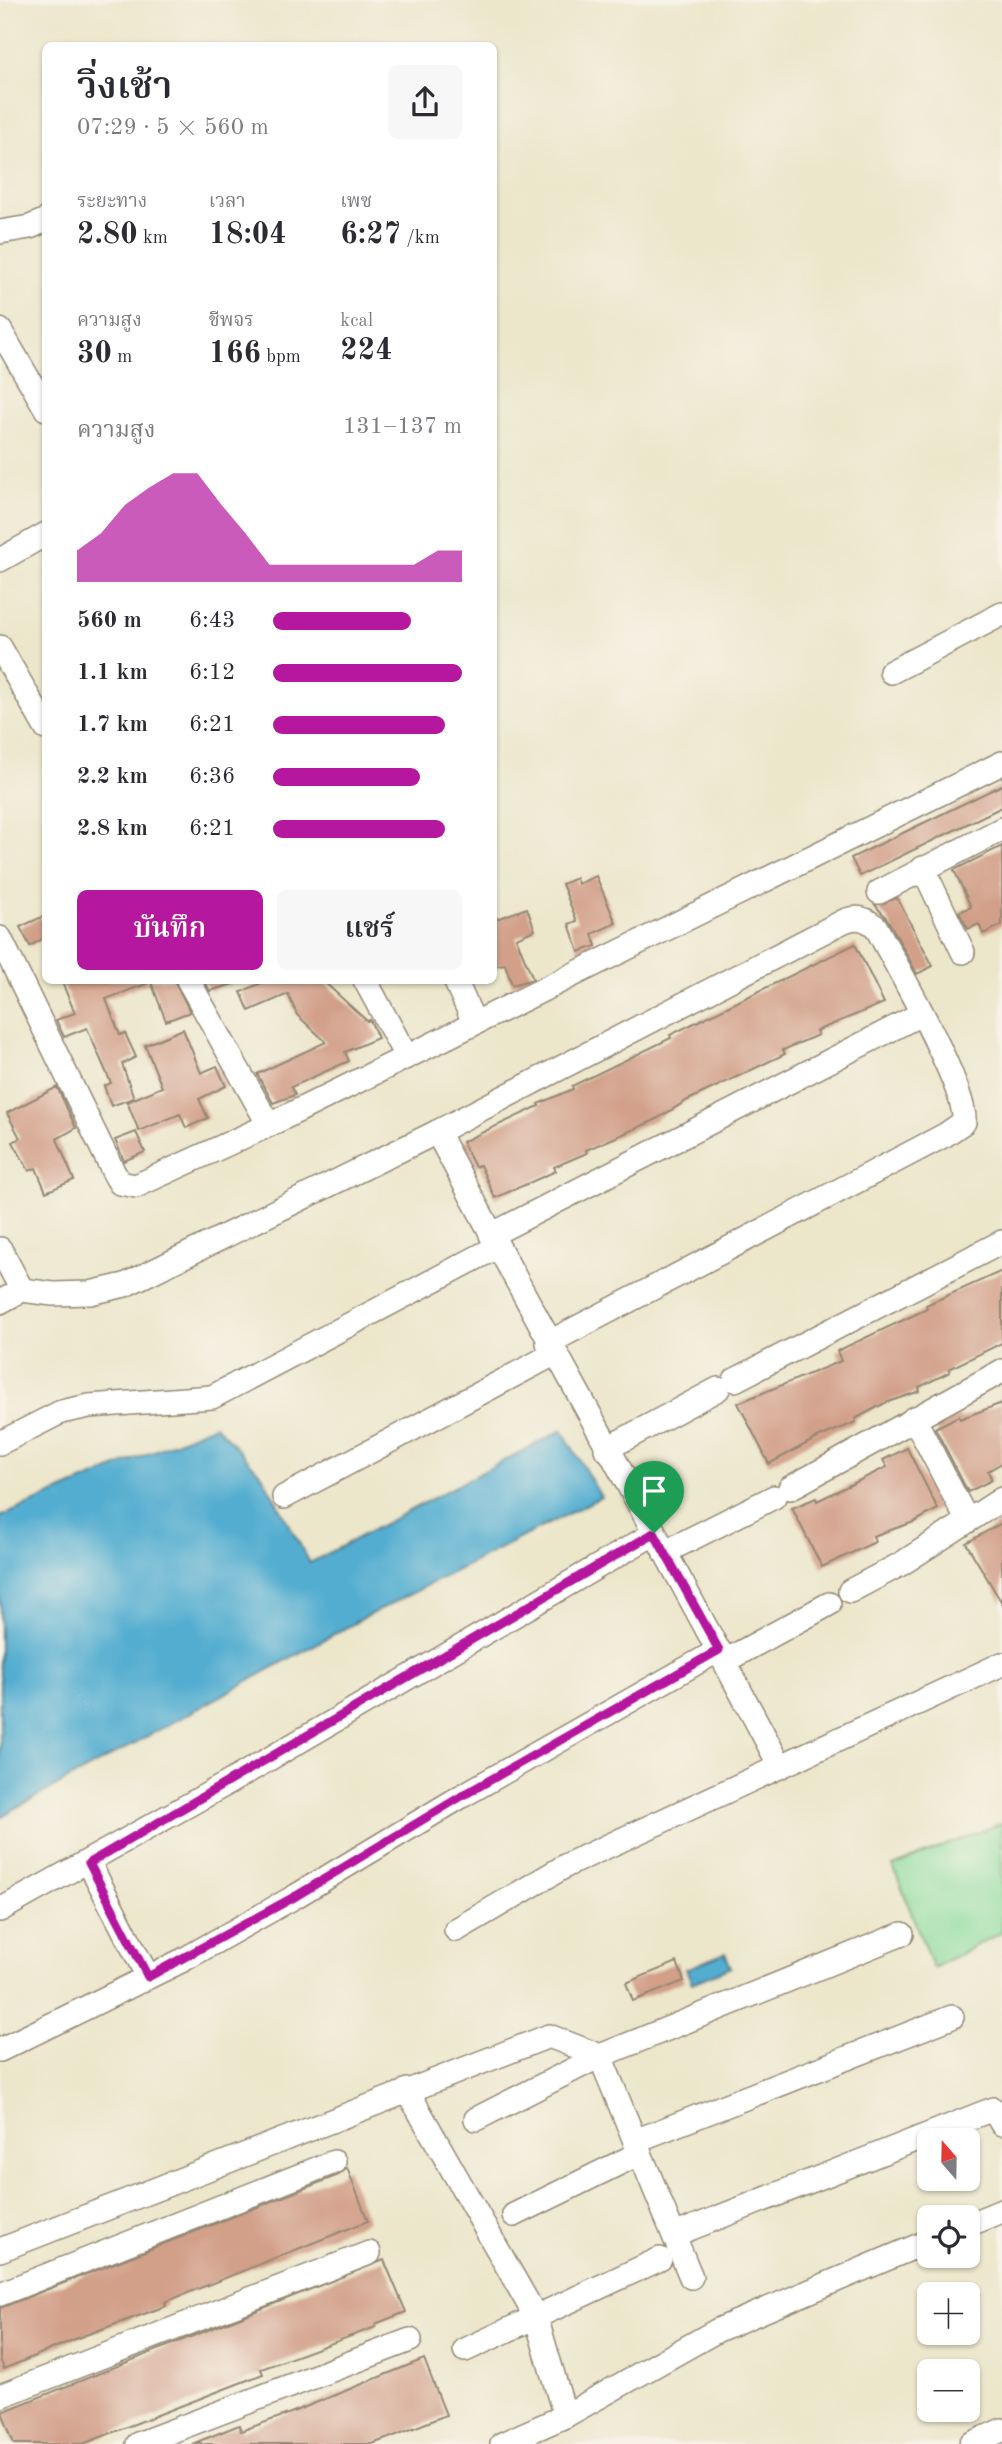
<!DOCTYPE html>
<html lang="th">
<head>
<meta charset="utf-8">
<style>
	body { margin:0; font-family:"Old Standard TT","Noto Serif Thai",serif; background:#f7f7f7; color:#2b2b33; height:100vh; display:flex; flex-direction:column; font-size:26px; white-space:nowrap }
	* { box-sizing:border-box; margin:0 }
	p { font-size:23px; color:#7c7c81 }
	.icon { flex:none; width:38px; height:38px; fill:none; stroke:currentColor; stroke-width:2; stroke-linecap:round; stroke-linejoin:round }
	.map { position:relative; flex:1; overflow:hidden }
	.drawer { position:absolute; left:42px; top:42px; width:455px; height:942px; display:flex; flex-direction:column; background:#fff; border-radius:10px; box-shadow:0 2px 5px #0004 }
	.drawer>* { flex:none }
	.needle { width:46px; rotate:340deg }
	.fabs { position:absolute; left:917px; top:2128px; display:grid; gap:14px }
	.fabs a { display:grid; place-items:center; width:63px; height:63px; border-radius:10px; background:#fff; box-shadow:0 2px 5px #0004; font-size:35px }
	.pin { position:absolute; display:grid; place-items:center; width:60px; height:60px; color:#fff; margin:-72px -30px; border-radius:50% 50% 50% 0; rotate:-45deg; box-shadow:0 0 7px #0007 }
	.pin .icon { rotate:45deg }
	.round { display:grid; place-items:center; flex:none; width:74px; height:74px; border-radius:10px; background:#f7f7f7 }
	.head { display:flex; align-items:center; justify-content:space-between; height:119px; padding:0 35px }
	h1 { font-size:38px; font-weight:600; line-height:52px }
	.figures { display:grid; grid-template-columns:repeat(3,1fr); gap:10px; height:119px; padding:7px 35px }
	.figures div { display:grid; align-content:center }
	.figures b { font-size:30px; font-weight:600 }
	.figures small { font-size:19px; font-weight:400 }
	.figures p { font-size:19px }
	.chart { height:196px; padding:14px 35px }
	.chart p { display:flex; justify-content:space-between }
	.chart svg { width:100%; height:126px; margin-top:7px; fill:#b5179e; opacity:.7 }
	.button { display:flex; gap:14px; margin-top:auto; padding:14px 35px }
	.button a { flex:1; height:80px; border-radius:10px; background:#b5179e; color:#fff; font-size:28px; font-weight:600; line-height:80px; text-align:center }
	.button a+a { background:#f7f7f7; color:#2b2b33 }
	ul { padding:0 35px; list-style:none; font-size:23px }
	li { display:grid; grid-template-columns:112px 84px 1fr; align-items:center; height:52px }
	li i { height:18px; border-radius:9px; background:#b5179e }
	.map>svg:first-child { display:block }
	.green { fill:#8cdc9b; stroke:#64835c; stroke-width:2 }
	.water { fill:#52add0; stroke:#466c77; stroke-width:2 }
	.building { fill:#d29f88 }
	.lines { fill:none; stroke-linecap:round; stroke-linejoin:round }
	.minor-casing { stroke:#948874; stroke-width:26 }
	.minor { stroke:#fff; stroke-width:23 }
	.route-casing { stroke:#fff; stroke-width:14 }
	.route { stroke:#b5179e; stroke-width:9 }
</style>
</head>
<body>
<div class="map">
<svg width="1002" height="2444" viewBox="0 0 1002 2444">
	<rect width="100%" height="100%" fill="#f7f3e8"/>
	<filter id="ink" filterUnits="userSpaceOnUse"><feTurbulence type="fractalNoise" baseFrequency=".0143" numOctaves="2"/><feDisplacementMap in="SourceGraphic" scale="14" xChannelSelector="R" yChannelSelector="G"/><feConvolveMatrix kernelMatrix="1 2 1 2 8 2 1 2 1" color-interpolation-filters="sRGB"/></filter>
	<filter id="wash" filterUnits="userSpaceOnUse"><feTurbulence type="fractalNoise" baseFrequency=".00686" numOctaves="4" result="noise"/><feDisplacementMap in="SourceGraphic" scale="28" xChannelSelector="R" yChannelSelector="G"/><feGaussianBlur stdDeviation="1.57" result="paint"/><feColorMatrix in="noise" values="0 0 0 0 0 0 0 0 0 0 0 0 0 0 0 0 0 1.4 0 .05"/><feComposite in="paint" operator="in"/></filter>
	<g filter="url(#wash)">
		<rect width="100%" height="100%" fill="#ece6cb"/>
		<!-- green -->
		<polygon class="green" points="1002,1823 1002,1932 933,1968 893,1866"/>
		<!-- water -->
		<g class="water">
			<polygon points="215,1425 262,1475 310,1563 562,1430 601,1497 367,1616 0,1817 0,1517"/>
			<polygon points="725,1953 731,1967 692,1983 686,1969"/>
		</g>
		<g id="blocks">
			<!-- building -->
			<g class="building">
				<polygon points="1002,785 1002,807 860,876 851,858"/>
				<polygon points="1002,846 1002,925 983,934 979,924 968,929 959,912 971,907 954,870"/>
				<polygon points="596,876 616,923 592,934 596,946 579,952 569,924 577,921 562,884 576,878 578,884"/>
				<polygon points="897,898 933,966 917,974 888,920 875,905"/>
				<polygon points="527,908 535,930 516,938 533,979 512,985 505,964 494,966 494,920"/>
				<polygon points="46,915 46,937 30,946 20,927"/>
				<polygon points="855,944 884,1003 816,1031 818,1035 783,1050 785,1054 688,1100 653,1121 586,1150 587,1153 554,1167 556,1171 495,1198 480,1165 475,1167 462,1142 539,1106 538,1104 573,1089 572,1086 671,1038 670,1035"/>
				<polygon points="61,980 174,980 190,1012 166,1021 151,982 106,999 120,1035 125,1033 136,1057 122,1064 134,1098 111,1106 104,1086 111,1083 87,1028 64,1037 56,1020 75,1013"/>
				<polygon points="204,980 236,980 236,983 210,991"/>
				<polygon points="268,980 322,980 367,1021 370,1020 378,1038 345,1052 349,1061 291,1087 295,1095 273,1103 257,1074 326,1042 297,1015 288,994 249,1011 241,992"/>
				<polygon points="183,1029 201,1073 217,1066 226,1086 199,1099 208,1118 186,1128 180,1114 139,1131 127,1102 162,1087 145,1045"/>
				<polygon points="57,1087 76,1128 57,1139 74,1180 46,1192 36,1168 29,1171 13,1142 20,1138 7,1113"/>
				<polygon points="136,1132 145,1152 124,1161 115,1140"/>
				<polygon points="1002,1271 1002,1343 949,1369 950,1372 919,1387 920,1391 885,1403 855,1419 856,1422 817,1438 769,1464 738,1403 841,1361 837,1351 927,1309 926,1305"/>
				<polygon points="1002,1403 1002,1463 988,1471 992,1480 968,1492 935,1428 959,1416 960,1419"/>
				<polygon points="907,1448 938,1509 914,1522 873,1536 875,1542 822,1567 792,1508 816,1498 817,1501 887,1467 883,1460"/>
				<polygon points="1002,1523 1002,1603 966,1543"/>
				<polygon points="677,1962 684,1981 633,2001 626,1983"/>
				<polygon points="347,2168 368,2221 165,2302 166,2306 80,2337 4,2369 0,2359 0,2308 339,2175"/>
				<polygon points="384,2260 406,2312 375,2324 376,2327 261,2369 263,2374 83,2444 14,2444 2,2412"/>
				<polygon points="424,2359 446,2415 389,2438 372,2444 192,2444 239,2425 241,2431 288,2414"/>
			</g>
		</g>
	</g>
	<g filter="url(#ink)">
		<use href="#blocks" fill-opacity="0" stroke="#948874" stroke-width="2"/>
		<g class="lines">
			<defs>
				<g id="minor">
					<polyline points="0,232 30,227 46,220"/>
					<polyline points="0,330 46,409"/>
					<polyline points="0,560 46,534"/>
					<polyline points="0,647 46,728"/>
					<polyline points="891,672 1002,614"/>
					<polyline points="923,868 963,952"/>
					<polyline points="879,892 1002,829"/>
					<polyline points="0,938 114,1173 120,1183 136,1186 269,1125 1002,763"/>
					<polyline points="188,980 269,1125"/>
					<polyline points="365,980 406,1056"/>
					<polyline points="455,980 474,1022"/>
					<path d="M437,1132C549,1344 668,1553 780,1766"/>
					<polyline points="491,1235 921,1014"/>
					<polyline points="0,1249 22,1290"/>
					<path d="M0,1302L22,1290L53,1294L90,1293L125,1285L437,1132L844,921C858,916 865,918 876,927C895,963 968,1090 964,1122L945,1135L548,1343"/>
					<polyline points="735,1380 1002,1242"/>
					<polyline points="914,1418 967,1520"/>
					<polyline points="0,1443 61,1412 89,1406 212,1397 497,1247"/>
					<polyline points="606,1449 718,1389"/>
					<polyline points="790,1488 1002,1371"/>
					<polyline points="284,1497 554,1354"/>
					<polyline points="665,1552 774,1497"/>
					<polyline points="850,1591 901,1564 1002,1499"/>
					<polyline points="725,1661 829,1604"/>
					<polyline points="89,1863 148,1977"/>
					<polyline points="0,1910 228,1783 655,1533"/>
					<polyline points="456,1930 567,1865 1002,1664"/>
					<polyline points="0,2050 183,1960 296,1896 462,1796 719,1650"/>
					<polyline points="407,2090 536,2317 565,2416"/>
					<polyline points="476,2119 600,2056 691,2277"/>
					<polyline points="635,2141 952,2017"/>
					<polyline points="514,2215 640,2153"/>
					<polyline points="968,2225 1002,2211"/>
					<polyline points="674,2235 993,2109 1002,2124"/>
					<polyline points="0,2250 549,2036 600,2056 902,1934"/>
					<polyline points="0,2294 334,2162"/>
					<polyline points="465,2350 660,2259"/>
					<polyline points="0,2396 369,2253"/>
					<polyline points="138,2444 410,2340"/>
					<polyline points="502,2444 565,2416 718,2330 929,2241"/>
					<polyline points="971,2444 1002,2430"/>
				</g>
			</defs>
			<!-- minor casing -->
			<use href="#minor" class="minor-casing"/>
			<!-- minor -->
			<use href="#minor" class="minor"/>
		</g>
	</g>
	<g class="lines" filter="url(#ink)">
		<defs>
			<polygon id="route" points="654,1533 719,1650 462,1796 296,1896 148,1977 89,1863"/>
		</defs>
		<!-- route casing -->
		<use href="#route" class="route-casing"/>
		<!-- route -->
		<use href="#route" class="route"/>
	</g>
</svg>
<div class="fabs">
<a><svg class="needle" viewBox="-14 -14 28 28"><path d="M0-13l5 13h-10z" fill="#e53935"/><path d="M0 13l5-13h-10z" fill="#7c7c81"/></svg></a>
<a><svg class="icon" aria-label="locate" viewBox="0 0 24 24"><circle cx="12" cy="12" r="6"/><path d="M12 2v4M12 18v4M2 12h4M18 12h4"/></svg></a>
<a>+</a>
<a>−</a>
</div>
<div class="pin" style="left:654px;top:1533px;background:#1e9e55"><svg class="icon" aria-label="arrive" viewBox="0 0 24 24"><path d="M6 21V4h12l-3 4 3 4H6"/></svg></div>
<section class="drawer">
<div class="head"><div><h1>วิ่งเช้า</h1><p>07:29 · 5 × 560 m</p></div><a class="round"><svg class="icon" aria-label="share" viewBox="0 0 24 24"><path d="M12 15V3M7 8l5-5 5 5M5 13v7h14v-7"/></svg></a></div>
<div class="figures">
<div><p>ระยะทาง</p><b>2.80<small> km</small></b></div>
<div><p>เวลา</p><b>18:04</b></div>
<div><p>เพซ</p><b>6:27<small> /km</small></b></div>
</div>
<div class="figures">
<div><p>ความสูง</p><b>30<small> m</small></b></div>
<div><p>ชีพจร</p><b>166<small> bpm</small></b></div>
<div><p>kcal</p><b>224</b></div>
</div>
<div class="chart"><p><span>ความสูง</span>131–137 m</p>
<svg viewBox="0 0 160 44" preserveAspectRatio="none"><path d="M0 44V33L10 27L20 17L30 11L40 6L50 6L60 17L70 27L80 38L90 38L100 38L110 38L120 38L130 38L140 38L150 33L160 33V44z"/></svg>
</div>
<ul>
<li><b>560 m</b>6:43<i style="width:73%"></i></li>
<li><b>1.1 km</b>6:12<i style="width:100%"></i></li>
<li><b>1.7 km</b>6:21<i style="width:91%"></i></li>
<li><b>2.2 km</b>6:36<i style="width:78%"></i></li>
<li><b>2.8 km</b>6:21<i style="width:91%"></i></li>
</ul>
<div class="button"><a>บันทึก</a><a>แชร์</a></div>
</section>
</div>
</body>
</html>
